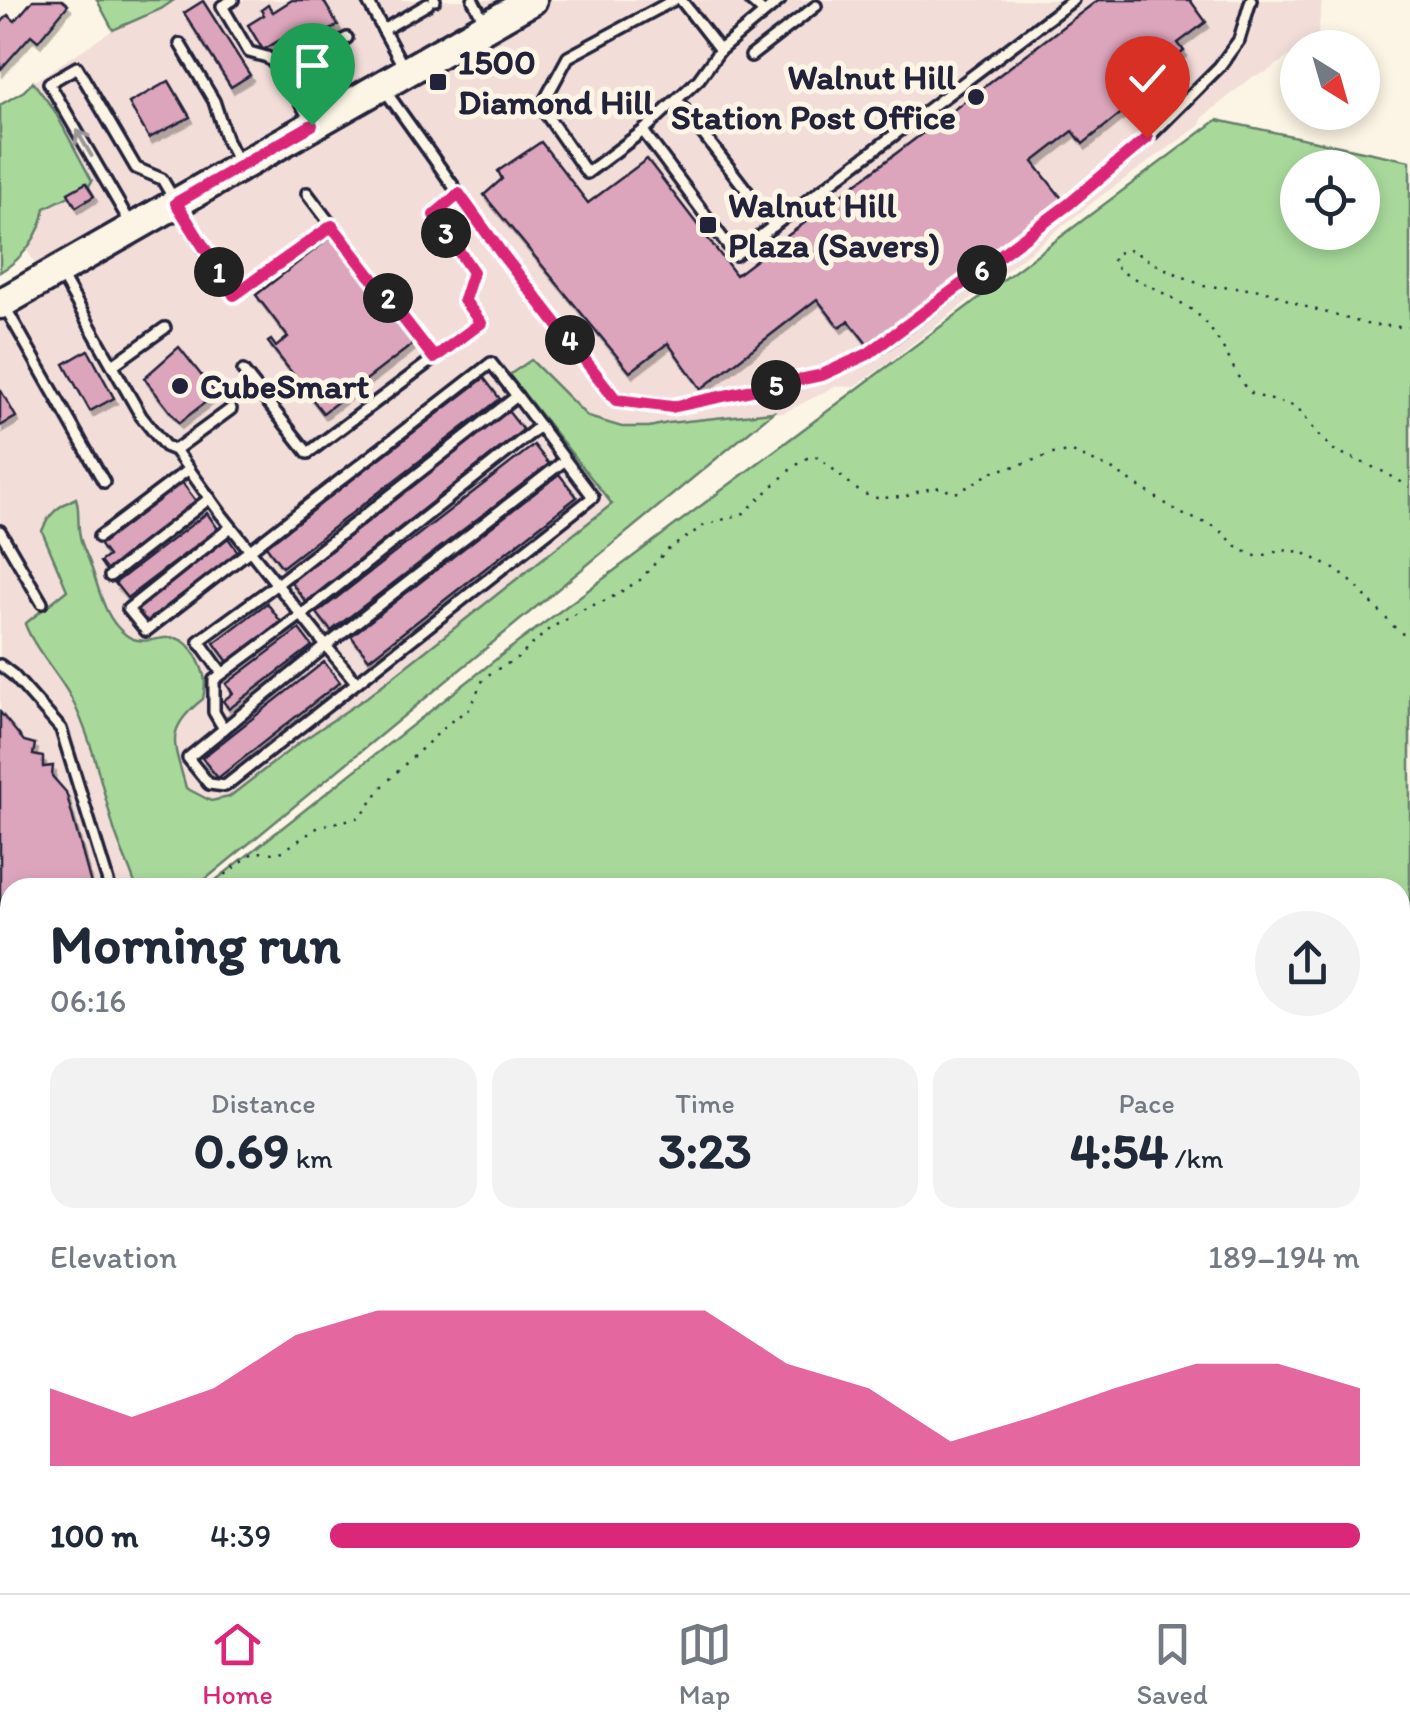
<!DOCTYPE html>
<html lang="en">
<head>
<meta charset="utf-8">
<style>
	body { margin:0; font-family:Itim,sans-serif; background:#f2f2f3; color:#1f2937; height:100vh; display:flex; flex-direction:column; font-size:38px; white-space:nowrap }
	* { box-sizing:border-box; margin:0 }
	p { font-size:32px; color:#747a83 }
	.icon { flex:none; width:55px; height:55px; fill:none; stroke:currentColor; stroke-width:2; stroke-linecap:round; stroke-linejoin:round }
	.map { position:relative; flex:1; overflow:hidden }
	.details { position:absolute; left:0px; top:878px; width:1410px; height:718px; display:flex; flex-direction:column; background:#fff; border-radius:30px 30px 0 0; box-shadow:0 5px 15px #0003 }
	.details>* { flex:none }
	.needle { width:65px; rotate:143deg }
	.buttons { position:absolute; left:1280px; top:30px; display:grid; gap:20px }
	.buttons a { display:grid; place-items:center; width:100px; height:100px; border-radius:50%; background:#fff; box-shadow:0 5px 15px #0003; font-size:50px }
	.pin { position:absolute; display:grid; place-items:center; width:85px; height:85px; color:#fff; margin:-102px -42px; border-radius:50% 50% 50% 0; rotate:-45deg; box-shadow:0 0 10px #0007 }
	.pin .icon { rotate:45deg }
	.km { position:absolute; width:50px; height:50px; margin:-25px; border-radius:50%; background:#222; color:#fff; font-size:28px; line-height:50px; text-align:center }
	.round { display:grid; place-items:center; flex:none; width:105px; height:105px; border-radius:52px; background:#f2f2f3 }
	.summary { display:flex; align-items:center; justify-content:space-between; height:170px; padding:0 50px }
	h1 { font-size:55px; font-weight:700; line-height:75px }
	.stats { display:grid; grid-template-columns:repeat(3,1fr); gap:15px; height:170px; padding:10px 50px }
	.stats div { display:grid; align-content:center; border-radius:25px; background:#f2f2f3; text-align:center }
	.stats b { font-size:50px; font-weight:700 }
	.stats small { font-size:28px; font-weight:400 }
	.stats p { font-size:28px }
	.chart { height:280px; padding:20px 50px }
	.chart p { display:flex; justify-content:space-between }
	.chart svg { width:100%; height:180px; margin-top:10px; fill:#db2777; opacity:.7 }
	ul { padding:0 50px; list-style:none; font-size:32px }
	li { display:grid; grid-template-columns:160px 120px 1fr; align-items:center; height:75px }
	li i { height:25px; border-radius:12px; background:#db2777 }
	.tab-bar { display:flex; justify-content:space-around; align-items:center; height:140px; border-top:2px solid #e0e1e3; background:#fff; font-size:28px; color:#747a83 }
	.tab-bar a { display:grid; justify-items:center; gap:5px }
	.tab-bar .on { color:#db2777 }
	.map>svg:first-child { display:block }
	.built { fill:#f2ddd9 }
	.green { fill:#a8d99b; stroke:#657e6b; stroke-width:2.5; fill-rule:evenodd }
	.building { fill:#dca5bc; stroke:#22223b; stroke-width:2.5; filter:url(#shadow) }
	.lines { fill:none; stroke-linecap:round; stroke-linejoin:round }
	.lane-casing { stroke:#22223b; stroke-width:16 }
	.primary-casing { stroke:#22223b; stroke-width:35 }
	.path { stroke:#22223b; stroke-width:2.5; stroke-dasharray:2.5 8; stroke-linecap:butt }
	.lane { stroke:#fcf5e5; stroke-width:9 }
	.primary { stroke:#fcf5e5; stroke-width:28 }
	.oneway { stroke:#9a9698 }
	.route-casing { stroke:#fff; stroke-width:20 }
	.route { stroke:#db2777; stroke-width:12 }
	.poi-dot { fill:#22223b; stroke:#fcf5e5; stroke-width:4 }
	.labels { text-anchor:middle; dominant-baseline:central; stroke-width:10; stroke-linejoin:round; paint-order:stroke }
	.poi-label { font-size:35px; font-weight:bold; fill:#22223b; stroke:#fcf5e5; text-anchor:start }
</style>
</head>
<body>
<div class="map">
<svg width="1410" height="1593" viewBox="0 0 1410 1593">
	<defs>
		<filter id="shadow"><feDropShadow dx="3" dy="5.5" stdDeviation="0" flood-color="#0004"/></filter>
	</defs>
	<rect width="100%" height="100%" fill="#fcf5e5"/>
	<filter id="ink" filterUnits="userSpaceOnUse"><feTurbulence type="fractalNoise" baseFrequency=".01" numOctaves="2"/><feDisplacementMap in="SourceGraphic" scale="20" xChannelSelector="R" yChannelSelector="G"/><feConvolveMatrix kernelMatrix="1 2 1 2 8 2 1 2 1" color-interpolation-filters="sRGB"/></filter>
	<g filter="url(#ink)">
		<!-- built -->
		<polygon class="built" points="174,0 1322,0 1318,35 1302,47 1298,48 1297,51 1265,73 1254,76 1204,116 1199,126 1101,196 888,363 854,387 836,386 783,413 773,412 637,429 588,417 532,361 510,374 613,504 367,697 299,743 229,797 211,801 185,788 174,747 176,730 189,710 203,699 169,636 141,642 129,637 113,622 102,601 81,541 79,506 61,577 67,590 31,641 41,651 69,696 90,742 116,835 136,887 10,888 10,1035 0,1043 0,304 44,278 26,249 43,223 45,208 89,186 54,110 33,82 113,30 161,9"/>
		<!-- green -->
		<g class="green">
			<polygon points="97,0 174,0 161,9 113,30"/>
			<path d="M33,82L54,110L92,181L89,186L45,208C41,234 23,259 0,272V105L24,91Z"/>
			<path d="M1217,120L1410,161V1593H0V1050L10,1042V1585H1400V888L207,887L504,653ZM1298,168H1362V232H1298Z"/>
			<path d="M531,360L588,417L622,427H649L668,423L773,412L196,887H136C130,867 120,849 114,829C101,784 92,737 70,696C56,671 35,650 25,624L67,590L42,531C49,513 59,506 76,498C80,510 77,523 80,536C81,544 85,551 88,558C99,585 102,617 126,635C151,654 178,615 199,662C206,677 206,683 203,699C162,731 175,745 186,788L211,801L229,797L299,743L367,697L612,504L509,375Z"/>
		</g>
		<!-- building -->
		<g class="building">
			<polygon points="33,0 62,0 68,5 38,41 31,35 0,70 0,24 8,15 15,21"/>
			<polygon points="292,0 323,0 338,25 289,56 280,40 263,50 248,25 264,15 261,10 268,5 273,12"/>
			<polygon points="1098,0 1190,0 1206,22 1178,43 1184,51 1154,73 1144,73 1135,80 1145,94 1083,144 1073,131 1033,162 1064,201 867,344 849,321 839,327 817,299 701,389 668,343 630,372 484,195 502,179 498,171 541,142 588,203 647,159 736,275"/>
			<polygon points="203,1 250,75 231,87 184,13"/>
			<polygon points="169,81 190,117 149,138 129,103"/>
			<polygon points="86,183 94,196 76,207 68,193"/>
			<polygon points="331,237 413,344 323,413 268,342 271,340 276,347 288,337 256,295"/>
			<polygon points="179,347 216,394 179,423 144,378"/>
			<polygon points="88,350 114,398 90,411 64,364"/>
			<polygon points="484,378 500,399 282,567 266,546"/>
			<polygon points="0,389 16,417 0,426"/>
			<polygon points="508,411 523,430 306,602 291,582"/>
			<polygon points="534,445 549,464 331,631 317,613"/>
			<polygon points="559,474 577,497 369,659 351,636"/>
			<polygon points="181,481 196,501 107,571 100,562 108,556 99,544"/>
			<polygon points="207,513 218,529 127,598 115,583"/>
			<polygon points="228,538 238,552 145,623 135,609"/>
			<polygon points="267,603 281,622 228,662 214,643"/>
			<polygon points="299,629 312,646 229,709 223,701 233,693 226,684"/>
			<polygon points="324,662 340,682 218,778 202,758"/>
			<polygon points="0,712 24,741 35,744 33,755 43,757 43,767 53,766 52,776 66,792 92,888 10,888 10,976 0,985"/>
		</g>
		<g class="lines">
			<defs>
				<g id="lane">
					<polyline points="233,0 222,6 249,52 267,57 284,73"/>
					<polyline points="367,0 404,68"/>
					<polyline points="434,0 435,0"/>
					<polyline points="473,0 485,23"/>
					<polyline points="674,0 568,57 541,107 587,173 643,131 699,79 720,50 780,0"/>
					<polyline points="681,0 720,50"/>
					<polyline points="750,0 763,12"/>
					<polyline points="383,30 428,4"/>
					<polyline points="180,44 214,101 227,141 238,162"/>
					<polyline points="751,56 816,6"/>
					<polyline points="384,89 502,254 616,400 672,407 822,375 868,354 887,342 1069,204 1147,139 1219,67 1239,40 1251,0"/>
					<polyline points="677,100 774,226"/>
					<polyline points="311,122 284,73 347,38"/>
					<polyline points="643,131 735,255 1073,0"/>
					<polyline points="307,193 332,226"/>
					<polyline points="132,226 49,83 77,67 136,168 162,179 204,250 234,295 332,226 434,358"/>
					<polyline points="60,273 141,416 165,446 175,450 231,409"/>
					<polyline points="4,305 104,482"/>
					<polyline points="113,365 165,328"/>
					<polyline points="243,371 308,453 481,323 464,299 473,273 433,215 459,194"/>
					<polyline points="175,450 221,514 326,646 564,461"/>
					<polyline points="231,527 128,609 146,631 491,363 517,396"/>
					<polyline points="0,531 42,603"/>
					<polyline points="99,537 189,469"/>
					<polyline points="110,576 210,498"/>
					<polyline points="0,665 13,675 61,729 110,888"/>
					<polyline points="222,673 199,641 277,584 517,396 593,497 225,786 209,784 188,758 326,646 356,682"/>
					<polyline points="224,729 214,712 214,680 300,616 540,426"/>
					<polyline points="0,1013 10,1005"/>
				</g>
				<polyline id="primary" points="0,304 532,0"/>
			</defs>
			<!-- lane casing -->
			<use href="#lane" class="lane-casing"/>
			<!-- primary casing -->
			<use href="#primary" class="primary-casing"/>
			<!-- path -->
			<g class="path">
				<path d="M1410,328L1366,324L1303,306L1264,290L1204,286L1159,266L1131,250L1116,253L1112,262L1120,271C1145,285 1191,303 1207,324C1214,334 1222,345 1228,357C1236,371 1239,384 1254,395L1297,407L1320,437L1334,450L1384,472L1410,487"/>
				<polyline points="209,888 250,855 256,852 275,853 283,851 320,826 361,817 380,789 403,766 456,717 468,711 483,680 492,672 518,658 549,629 586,608 609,599 640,580 666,551 703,526 744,513 791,469 807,458 814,456 821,459 861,493 877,498 905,497 922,490 942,487 952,493 959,492 995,470 1009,468 1053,454 1072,452 1110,468 1182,514 1216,527 1240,549 1258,557 1282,550 1302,552 1336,570 1352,582 1398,631 1410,638"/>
				<polyline points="1400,1048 1410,1055"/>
				<polyline points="1400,1157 1410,1148"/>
				<polyline points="1400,1256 1410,1272"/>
				<polyline points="1400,1550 1410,1547"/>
				<polyline points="1410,1572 1410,1559"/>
				<polyline points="100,1585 104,1593"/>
				<polyline points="502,1585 505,1593"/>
				<polyline points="621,1585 625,1593"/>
				<polyline points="1297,1593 1307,1585"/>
			</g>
			<!-- lane -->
			<use href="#lane" class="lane"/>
			<!-- primary -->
			<use href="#primary" class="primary"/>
		</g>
		<!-- one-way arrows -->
		<defs><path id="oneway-shaft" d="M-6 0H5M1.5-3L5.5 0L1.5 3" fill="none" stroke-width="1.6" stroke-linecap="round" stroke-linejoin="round" transform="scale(2.5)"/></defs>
		<use class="oneway" href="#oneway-shaft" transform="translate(84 143) rotate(-120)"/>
	</g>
	<g class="lines" filter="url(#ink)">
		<defs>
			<polyline id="route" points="312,125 176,203 234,295 332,226 434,358 481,323 464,300 473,272 434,215 459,194 502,254 616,400 672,407 822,375 868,354 1069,204 1147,138"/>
		</defs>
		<!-- route casing -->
		<use href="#route" class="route-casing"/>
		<!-- route -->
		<use href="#route" class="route"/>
	</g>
	<!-- markers -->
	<g class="poi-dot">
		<rect x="428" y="72" width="20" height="20" rx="5"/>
		<circle cx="976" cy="97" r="10"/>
		<rect x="698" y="215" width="20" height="20" rx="5"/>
		<circle cx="180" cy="386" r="10"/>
	</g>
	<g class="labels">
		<!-- poi labels -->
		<g class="poi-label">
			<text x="458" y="62">1500<tspan x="458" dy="40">Diamond Hill</tspan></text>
			<text x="956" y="77" text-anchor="end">Walnut Hill<tspan x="956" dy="40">Station Post Office</tspan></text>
			<text x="728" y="205">Walnut Hill<tspan x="728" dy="40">Plaza (Savers)</tspan></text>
			<text x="200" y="386">CubeSmart</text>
		</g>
	</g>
</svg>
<div class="buttons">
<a><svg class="needle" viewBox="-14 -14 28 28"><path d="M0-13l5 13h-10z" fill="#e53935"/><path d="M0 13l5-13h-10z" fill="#747a83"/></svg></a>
<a><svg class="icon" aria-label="locate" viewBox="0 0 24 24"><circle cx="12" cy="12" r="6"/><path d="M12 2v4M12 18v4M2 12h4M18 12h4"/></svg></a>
</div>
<div class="pin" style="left:312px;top:125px;background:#1e9e55"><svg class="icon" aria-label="arrive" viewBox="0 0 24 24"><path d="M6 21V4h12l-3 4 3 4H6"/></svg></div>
<div class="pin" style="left:1147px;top:138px;background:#d93025"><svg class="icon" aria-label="check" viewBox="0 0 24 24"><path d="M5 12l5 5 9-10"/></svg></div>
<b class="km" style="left:219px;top:272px">1</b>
<b class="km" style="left:388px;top:298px">2</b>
<b class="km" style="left:446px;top:233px">3</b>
<b class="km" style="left:570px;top:340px">4</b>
<b class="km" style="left:776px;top:385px">5</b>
<b class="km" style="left:982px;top:270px">6</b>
<section class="details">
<div class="summary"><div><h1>Morning run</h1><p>06:16</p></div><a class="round"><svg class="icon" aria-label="share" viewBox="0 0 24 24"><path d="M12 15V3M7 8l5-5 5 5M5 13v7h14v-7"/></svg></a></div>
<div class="stats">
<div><p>Distance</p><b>0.69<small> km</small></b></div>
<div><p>Time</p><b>3:23</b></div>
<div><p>Pace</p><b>4:54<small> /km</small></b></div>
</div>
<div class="chart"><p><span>Elevation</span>189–194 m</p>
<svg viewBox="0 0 160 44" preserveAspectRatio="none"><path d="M0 44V25L10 32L20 25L30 12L40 6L50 6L60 6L70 6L80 6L90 19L100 25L110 38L120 32L130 25L140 19L150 19L160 25V44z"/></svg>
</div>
<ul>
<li><b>100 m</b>4:39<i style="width:100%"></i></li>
</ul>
</section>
</div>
<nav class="tab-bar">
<a class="on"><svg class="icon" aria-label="home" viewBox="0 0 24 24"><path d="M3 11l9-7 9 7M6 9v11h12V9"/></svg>Home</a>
<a><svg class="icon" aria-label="map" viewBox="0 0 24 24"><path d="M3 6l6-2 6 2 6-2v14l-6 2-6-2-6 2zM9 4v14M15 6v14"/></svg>Map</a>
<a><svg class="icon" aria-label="saved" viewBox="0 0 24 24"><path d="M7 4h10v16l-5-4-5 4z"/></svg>Saved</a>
</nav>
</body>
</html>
